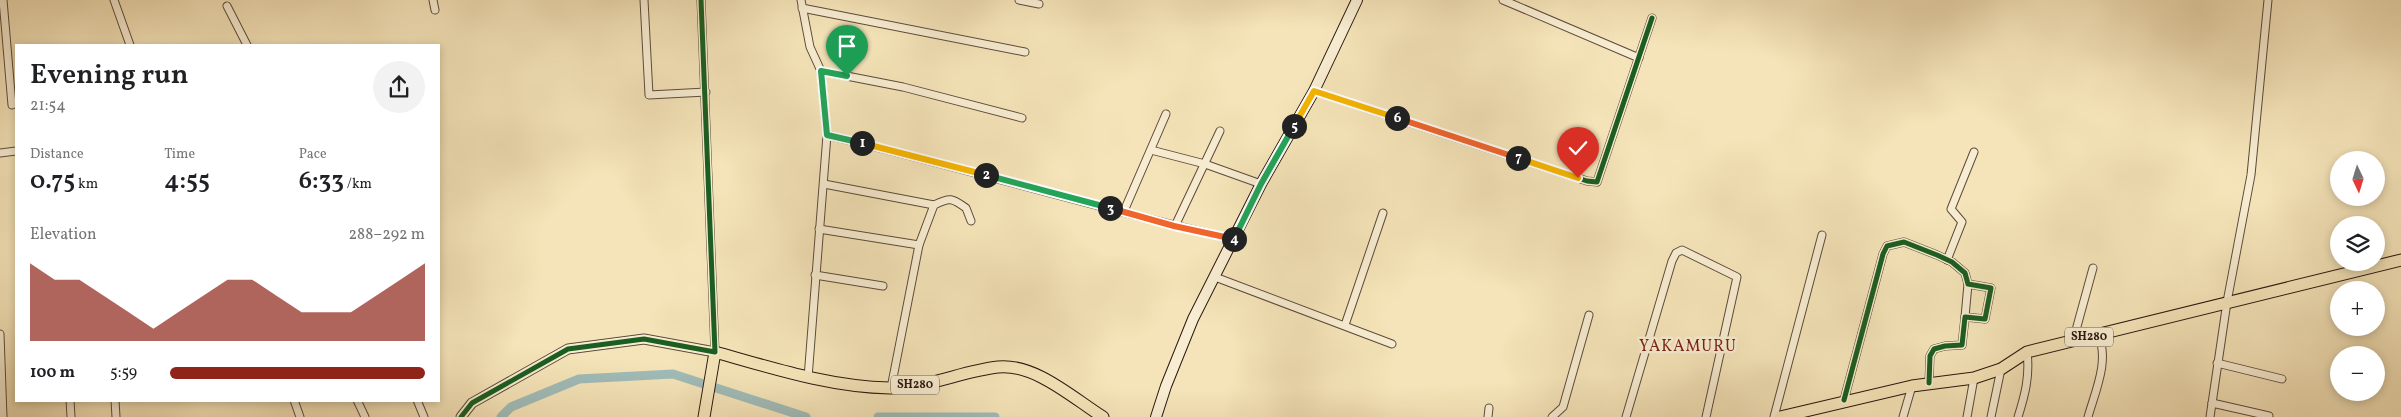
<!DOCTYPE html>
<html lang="en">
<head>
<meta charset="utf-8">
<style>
	body { margin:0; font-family:Vollkorn,serif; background:#f2f2f2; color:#202124; height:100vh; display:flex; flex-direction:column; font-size:19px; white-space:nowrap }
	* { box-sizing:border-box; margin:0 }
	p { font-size:16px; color:#757577 }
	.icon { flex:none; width:28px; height:28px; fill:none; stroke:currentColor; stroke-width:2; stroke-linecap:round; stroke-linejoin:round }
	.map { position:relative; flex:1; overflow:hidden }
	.details { position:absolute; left:15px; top:44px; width:425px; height:358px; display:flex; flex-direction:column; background:#fff; border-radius:0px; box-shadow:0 2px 8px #0003 }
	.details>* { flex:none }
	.needle { width:32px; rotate:176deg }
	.buttons { position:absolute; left:2330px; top:151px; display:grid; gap:10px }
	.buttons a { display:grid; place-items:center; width:55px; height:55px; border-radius:50%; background:#fff; box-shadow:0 2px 8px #0003; font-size:25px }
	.pin { position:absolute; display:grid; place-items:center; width:42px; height:42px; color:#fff; margin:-51px -21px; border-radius:50% 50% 50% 0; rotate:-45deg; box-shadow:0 0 5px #0007 }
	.pin .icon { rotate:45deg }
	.km { position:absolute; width:25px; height:25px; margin:-12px; border-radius:50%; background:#222; color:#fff; font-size:14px; line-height:25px; text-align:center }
	.round { display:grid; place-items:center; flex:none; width:52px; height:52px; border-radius:26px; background:#f2f2f2 }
	.head { display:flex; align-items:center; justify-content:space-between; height:85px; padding:0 15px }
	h1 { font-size:28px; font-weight:600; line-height:38px }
	.figures { display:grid; grid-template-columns:repeat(3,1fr); gap:8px; height:85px; padding:5px 15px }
	.figures div { display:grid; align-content:center }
	.figures b { font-size:25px; font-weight:600 }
	.figures small { font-size:14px; font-weight:400 }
	.figures p { font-size:14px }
	.chart { height:140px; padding:10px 15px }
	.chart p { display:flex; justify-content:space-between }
	.chart svg { width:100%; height:90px; margin-top:5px; fill:#8f2418; opacity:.7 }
	ul { padding:0 15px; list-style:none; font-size:16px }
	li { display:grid; grid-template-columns:80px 60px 1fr; align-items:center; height:38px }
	li i { height:12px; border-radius:6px; background:#8f2418 }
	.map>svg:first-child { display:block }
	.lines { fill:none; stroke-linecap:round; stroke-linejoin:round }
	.canal { stroke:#a0bcb9; stroke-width:9 }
	.minor-casing { stroke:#5c4b3a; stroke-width:9 }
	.tertiary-casing { stroke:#5c4b3a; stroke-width:11 }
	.secondary-casing { stroke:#29180f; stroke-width:12 }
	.primary-casing { stroke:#29180f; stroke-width:13 }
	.minor { stroke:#f8edd2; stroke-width:7 }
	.tertiary { stroke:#f8edd2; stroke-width:9 }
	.secondary { stroke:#f8edd2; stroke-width:10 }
	.primary { stroke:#f5e4b9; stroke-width:11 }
	.cycleway-casing { stroke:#f8edd2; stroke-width:8 }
	.cycleway { stroke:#1b5e20; stroke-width:5 }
	.split-1-casing { stroke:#fff; stroke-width:10 }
	.split-2-casing { stroke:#fff; stroke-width:10 }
	.split-3-casing { stroke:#fff; stroke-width:10 }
	.split-4-casing { stroke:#fff; stroke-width:10 }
	.split-5-casing { stroke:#fff; stroke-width:10 }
	.split-6-casing { stroke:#fff; stroke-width:10 }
	.split-7-casing { stroke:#fff; stroke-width:10 }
	.split-8-casing { stroke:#fff; stroke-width:10 }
	.split-1 { stroke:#22a559; stroke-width:6 }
	.split-2 { stroke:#f5b400; stroke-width:6 }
	.split-3 { stroke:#22a559; stroke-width:6 }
	.split-4 { stroke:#f0652b; stroke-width:6 }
	.split-5 { stroke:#22a559; stroke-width:6 }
	.split-6 { stroke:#f5b400; stroke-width:6 }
	.split-7 { stroke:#f0652b; stroke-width:6 }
	.split-8 { stroke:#f5b400; stroke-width:6 }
	.labels { text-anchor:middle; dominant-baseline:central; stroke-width:5; stroke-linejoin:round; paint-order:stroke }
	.shield { fill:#f8edd2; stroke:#67584a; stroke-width:1 }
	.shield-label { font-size:12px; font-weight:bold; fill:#29180f }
	.quarter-label { font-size:16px; letter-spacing:1px; fill:#7a1f14; stroke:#f8edd2 }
</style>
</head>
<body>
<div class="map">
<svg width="2401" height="417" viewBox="0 0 2401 417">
	<rect width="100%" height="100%" fill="#f5e4b9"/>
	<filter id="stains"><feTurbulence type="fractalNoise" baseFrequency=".004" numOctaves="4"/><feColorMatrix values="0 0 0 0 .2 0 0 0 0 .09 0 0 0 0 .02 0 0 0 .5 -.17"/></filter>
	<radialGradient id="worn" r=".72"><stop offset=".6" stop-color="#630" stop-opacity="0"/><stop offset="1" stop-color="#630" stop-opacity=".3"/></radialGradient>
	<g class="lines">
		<!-- canal -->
		<g class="canal">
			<polyline points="501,417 511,407 579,379 673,374 806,417"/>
			<polyline points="878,417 995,417"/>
		</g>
		<defs>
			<g id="minor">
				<polyline points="3,0 12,105"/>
				<polyline points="114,0 130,45"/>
				<polyline points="433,0 435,10"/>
				<polyline points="644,0 649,95 706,92"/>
				<polyline points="701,0 715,352"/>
				<polyline points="801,0 810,47 821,71 827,135 808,378"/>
				<polyline points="1019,0 1039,4"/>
				<polyline points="1503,0 1639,58"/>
				<polyline points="227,6 247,45"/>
				<polyline points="802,8 1025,52"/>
				<polyline points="821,71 903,87 1022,118"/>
				<polyline points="1314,91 1587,181 1597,182 1652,18"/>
				<path d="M827,135C964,167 1097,209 1234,239"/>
				<polyline points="1151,150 1205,164 1261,184"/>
				<polyline points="0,153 16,151"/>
				<polyline points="824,184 934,205"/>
				<polyline points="1124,211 1166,114"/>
				<polyline points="1175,226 1220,131"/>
				<polyline points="819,229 919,245"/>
				<polyline points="1947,260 1962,222 1951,209 1974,152"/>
				<polyline points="815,275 883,286"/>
				<polyline points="1215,277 1392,344"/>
				<polyline points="1965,317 1968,284"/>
				<polyline points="1345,325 1383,213"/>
				<polyline points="0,334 3,417"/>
				<polyline points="2073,341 2093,268"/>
				<polyline points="2217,363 2282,379"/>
				<path d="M891,388L919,245L934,205C950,197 952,198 966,208L971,221"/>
				<polyline points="70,400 71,417"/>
				<polyline points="115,400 116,417"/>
				<polyline points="294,400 300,417"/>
				<polyline points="357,400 365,417"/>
				<polyline points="417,400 424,417"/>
				<polyline points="1844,400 1883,254 1887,246 1904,242 1937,255 1952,262 1965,273 1968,284 1991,288 1985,319 1965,317 1962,345 1945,346 1934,349 1930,356 1929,383"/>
				<polyline points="2212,403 2269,416"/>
				<polyline points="1488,417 1489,408"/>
				<polyline points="1552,417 1563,407 1589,315"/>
				<polyline points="1626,417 1672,261 1676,253 1682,250 1737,277 1706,417"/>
				<polyline points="1774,417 1822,235"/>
				<polyline points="1903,417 1912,386"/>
				<polyline points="1967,417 1974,378"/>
				<polyline points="1991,417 2001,369"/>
				<path d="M2018,417C2025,395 2030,376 2027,352"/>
				<path d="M2088,417C2095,392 2110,360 2098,335"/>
				<polyline points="2210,417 2227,302 2251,175 2268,0"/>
			</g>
			<polyline id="tertiary" points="461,417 472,403 568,349 644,339 715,352"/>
			<polyline id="secondary" points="1156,417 1166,386 1193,319 1261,184 1314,91 1357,0"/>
			<g id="primary">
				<path d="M704,417L715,352C772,368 830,387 890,388C928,388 962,371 998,367C1035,363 1074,399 1103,417"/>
				<polyline points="1780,417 1912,386 1974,378 2001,369 2027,352 2401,260"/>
			</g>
		</defs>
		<!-- minor casing -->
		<use href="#minor" class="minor-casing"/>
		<!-- tertiary casing -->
		<use href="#tertiary" class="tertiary-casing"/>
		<!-- secondary casing -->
		<use href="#secondary" class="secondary-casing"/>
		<!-- primary casing -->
		<use href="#primary" class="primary-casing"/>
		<!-- minor -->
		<use href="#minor" class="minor"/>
		<!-- tertiary -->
		<use href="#tertiary" class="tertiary"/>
		<!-- secondary -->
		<use href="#secondary" class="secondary"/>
		<!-- primary -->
		<use href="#primary" class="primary"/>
		<defs>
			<g id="cycleway">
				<polyline points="1314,91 1587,181 1597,182 1652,18"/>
				<polyline points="1844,400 1883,254 1887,246 1904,242 1937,255 1952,262 1965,273 1968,284 1991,288 1985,319 1965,317 1962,345 1945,346 1934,349 1930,356 1929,383"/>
				<polyline points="461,417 472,403 568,349 644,339 715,352 701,0"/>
			</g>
		</defs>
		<!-- cycleway casing -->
		<use href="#cycleway" class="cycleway-casing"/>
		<!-- cycleway -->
		<use href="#cycleway" class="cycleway"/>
	</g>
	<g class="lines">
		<defs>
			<polyline id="split-1" points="847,76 821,71 827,135 862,143"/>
			<polyline id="split-2" points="862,143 986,175"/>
			<polyline id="split-3" points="986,175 1110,208"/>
			<polyline id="split-4" points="1110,208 1174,226 1234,239"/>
			<polyline id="split-5" points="1234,239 1261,184 1294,126"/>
			<polyline id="split-6" points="1294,126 1314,91 1397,118"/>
			<polyline id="split-7" points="1397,118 1518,158"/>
			<polyline id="split-8" points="1518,158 1578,178"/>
		</defs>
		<!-- split-1 casing -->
		<use href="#split-1" class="split-1-casing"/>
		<!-- split-2 casing -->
		<use href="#split-2" class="split-2-casing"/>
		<!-- split-3 casing -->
		<use href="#split-3" class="split-3-casing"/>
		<!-- split-4 casing -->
		<use href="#split-4" class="split-4-casing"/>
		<!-- split-5 casing -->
		<use href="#split-5" class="split-5-casing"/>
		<!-- split-6 casing -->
		<use href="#split-6" class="split-6-casing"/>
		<!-- split-7 casing -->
		<use href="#split-7" class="split-7-casing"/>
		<!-- split-8 casing -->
		<use href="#split-8" class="split-8-casing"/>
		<!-- split-1 -->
		<use href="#split-1" class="split-1"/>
		<!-- split-2 -->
		<use href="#split-2" class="split-2"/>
		<!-- split-3 -->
		<use href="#split-3" class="split-3"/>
		<!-- split-4 -->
		<use href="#split-4" class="split-4"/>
		<!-- split-5 -->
		<use href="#split-5" class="split-5"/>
		<!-- split-6 -->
		<use href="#split-6" class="split-6"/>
		<!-- split-7 -->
		<use href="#split-7" class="split-7"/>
		<!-- split-8 -->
		<use href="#split-8" class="split-8"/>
	</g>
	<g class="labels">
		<!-- shield labels -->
		<g class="shield">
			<rect x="2065" y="327.5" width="48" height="19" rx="4"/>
			<rect x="891" y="375.5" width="48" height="19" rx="4"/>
		</g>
		<g class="shield-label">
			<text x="2089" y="337">SH280</text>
			<text x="915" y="385">SH280</text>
		</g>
		<!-- quarter labels -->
		<g class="quarter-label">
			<text x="1688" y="347">YAKAMURU</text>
		</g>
	</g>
	<rect width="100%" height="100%" filter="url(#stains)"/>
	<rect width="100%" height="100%" fill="url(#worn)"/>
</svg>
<div class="buttons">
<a><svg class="needle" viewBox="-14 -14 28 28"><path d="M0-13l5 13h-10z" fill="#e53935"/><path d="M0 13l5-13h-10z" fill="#757577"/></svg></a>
<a><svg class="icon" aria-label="layers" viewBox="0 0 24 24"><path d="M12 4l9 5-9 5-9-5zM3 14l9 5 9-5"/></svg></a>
<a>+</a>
<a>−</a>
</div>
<div class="pin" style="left:847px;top:76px;background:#1e9e55"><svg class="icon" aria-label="arrive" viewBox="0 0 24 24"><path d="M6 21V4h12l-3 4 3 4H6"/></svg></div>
<div class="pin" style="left:1578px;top:178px;background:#d93025"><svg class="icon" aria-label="check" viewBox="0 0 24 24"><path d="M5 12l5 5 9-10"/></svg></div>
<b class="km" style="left:862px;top:143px">1</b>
<b class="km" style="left:986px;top:175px">2</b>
<b class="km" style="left:1110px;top:208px">3</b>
<b class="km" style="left:1234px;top:239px">4</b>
<b class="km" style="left:1294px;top:126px">5</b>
<b class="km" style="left:1397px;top:118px">6</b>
<b class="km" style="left:1518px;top:158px">7</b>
<section class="details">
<div class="head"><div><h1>Evening run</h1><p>21:54</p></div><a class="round"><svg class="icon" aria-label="share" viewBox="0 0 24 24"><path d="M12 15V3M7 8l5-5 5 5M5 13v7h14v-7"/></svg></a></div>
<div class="figures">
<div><p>Distance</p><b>0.75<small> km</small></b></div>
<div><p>Time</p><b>4:55</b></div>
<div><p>Pace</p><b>6:33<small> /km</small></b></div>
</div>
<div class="chart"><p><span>Elevation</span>288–292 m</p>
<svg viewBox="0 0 160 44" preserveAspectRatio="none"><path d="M0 44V6L10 14L20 14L30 22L40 30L50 38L60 30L70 22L80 14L90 14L100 22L110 30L120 30L130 30L140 22L150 14L160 6V44z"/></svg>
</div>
<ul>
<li><b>100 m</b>5:59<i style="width:100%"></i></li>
</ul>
</section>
</div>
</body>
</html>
